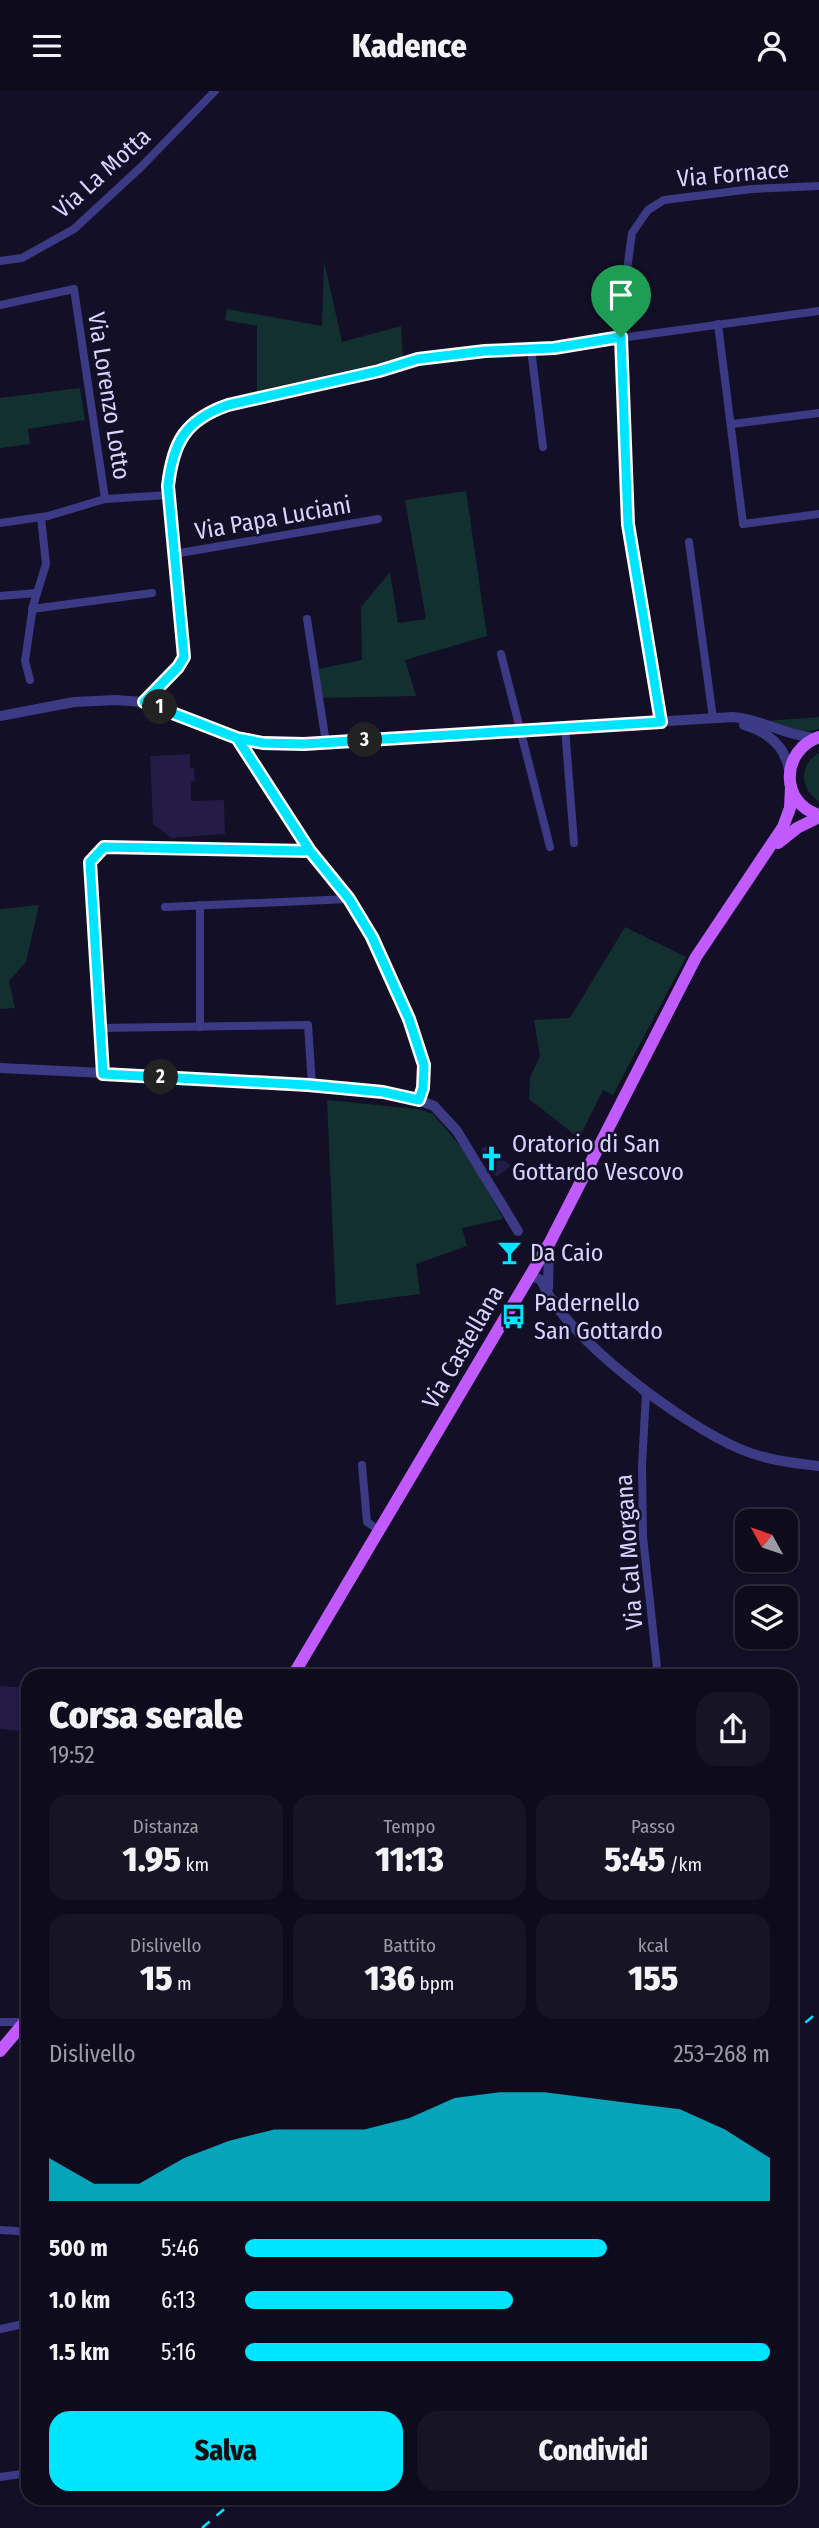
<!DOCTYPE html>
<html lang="it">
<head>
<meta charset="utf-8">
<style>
	body { margin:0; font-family:"Fira Sans Condensed",sans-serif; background:#171425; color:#f1f3f6; height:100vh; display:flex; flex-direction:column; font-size:26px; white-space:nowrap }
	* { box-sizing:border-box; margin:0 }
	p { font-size:23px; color:#9b9ba3 }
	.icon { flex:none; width:38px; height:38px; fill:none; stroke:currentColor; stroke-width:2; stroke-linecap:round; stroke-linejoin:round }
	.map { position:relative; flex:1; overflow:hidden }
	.side { position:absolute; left:21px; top:1578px; width:777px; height:836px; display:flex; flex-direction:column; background:#0e0b1c; border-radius:21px; box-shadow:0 2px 5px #0004,0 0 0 2px #2e2b3b }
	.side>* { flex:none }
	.needle { width:46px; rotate:310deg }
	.fabs { position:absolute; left:735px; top:1418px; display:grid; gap:14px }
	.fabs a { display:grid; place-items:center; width:63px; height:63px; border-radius:14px; background:#0e0b1c; box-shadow:0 2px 5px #0004,0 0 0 2px #2e2b3b; font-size:35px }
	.pin { position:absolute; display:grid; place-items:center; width:60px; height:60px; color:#fff; margin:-72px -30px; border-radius:50% 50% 50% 0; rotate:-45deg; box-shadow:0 0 7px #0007 }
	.pin .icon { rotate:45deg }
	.km { position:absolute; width:35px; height:35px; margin:-18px; border-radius:50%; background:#222; color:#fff; font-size:19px; line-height:35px; text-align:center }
	.round { display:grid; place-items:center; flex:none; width:74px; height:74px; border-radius:21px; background:#171425 }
	.headline { display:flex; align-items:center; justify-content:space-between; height:119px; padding:0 28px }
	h1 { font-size:38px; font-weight:800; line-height:52px }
	.stats { display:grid; grid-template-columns:repeat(3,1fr); gap:10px; height:119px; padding:7px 28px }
	.stats div { display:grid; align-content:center; border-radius:18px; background:#171425; text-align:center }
	.stats b { font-size:35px; font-weight:800 }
	.stats small { font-size:19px; font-weight:400 }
	.stats p { font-size:19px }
	.chart { height:196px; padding:14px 28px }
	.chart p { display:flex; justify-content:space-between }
	.chart svg { width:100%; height:126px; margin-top:7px; fill:#00e5ff; opacity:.7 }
	.button { display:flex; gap:14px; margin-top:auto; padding:14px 28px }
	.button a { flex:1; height:80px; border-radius:21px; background:#00e5ff; color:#111; font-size:28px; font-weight:800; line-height:80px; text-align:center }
	.button a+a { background:#171425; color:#f1f3f6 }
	ul { padding:0 28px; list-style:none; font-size:23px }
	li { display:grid; grid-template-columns:112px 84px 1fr; align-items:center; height:52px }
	li i { height:18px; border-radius:9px; background:#00e5ff }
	header { display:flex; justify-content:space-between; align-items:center; height:91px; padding:0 28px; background:#0e0b1c; font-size:32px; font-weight:800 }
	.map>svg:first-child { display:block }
	.green { fill:#12302f }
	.building { fill:#241b47 }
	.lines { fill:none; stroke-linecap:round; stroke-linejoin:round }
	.minor { stroke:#3d3a85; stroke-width:8 }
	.tertiary { stroke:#3d3a85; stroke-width:10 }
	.primary { stroke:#c25bff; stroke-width:12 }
	.rail { stroke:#00e5ff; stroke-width:2.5; stroke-dasharray:10 9; stroke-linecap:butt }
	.route-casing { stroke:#fff; stroke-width:14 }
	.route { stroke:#00e5ff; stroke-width:9 }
	.labels { text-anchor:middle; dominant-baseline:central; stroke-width:5; stroke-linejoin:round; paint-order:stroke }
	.street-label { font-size:24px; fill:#d9d4ff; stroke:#130f26 }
	.poi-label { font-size:24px; fill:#d9d4ff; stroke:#130f26; text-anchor:start }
</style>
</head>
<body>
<header><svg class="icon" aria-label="menu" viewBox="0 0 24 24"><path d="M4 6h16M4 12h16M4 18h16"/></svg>Kadence<svg class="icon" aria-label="person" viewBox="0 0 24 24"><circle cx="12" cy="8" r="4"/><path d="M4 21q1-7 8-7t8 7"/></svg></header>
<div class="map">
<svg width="819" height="2437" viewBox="0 0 819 2437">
	<rect width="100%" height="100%" fill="#130f26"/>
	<!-- green -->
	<g class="green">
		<polygon points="324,170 342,251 401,235 403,267 257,300 257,235 225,229 227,218 322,235"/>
		<polygon points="80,297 85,329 28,338 30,353 0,357 0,307"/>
		<polygon points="466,400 487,545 405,569 416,605 318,607 319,578 362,569 361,516 390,481 398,532 426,528 405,409"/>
		<polygon points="819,626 819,638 805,641 766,630"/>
		<path d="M819,662V710C799,698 799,673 819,662Z"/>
		<polygon points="39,814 26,871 9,890 15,917 0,918 0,818"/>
		<polygon points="625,836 686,866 613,1004 603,999 579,1047 529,1008 530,986 540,965 534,929 570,927"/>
		<polygon points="327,1009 418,1018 433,1023 461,1056 479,1083 503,1128 462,1137 467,1155 416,1173 420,1203 336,1214"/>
	</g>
	<!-- building -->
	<g class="building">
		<polygon points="190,663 190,677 194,677 195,689 191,691 191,710 224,709 225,743 171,747 153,733 150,665"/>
		<polygon points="486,1055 511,1075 496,1086 491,1079 494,1076 482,1062 481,1058"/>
		<polygon points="0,1595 28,1597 28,1641 0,1638"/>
	</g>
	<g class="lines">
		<!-- minor -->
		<g class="minor">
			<polyline points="0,170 22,167 74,138 141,76 215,0"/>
			<polyline points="0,214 74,198 105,408"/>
			<polyline points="718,233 743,433 819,423"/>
			<polyline points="531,258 543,356"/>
			<polyline points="732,333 819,322"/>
			<polyline points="0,432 48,425 105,408 169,404"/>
			<polyline points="689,451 713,627"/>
			<polyline points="174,463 378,428"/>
			<polyline points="0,505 37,502"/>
			<polyline points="32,518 152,502"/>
			<polyline points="307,528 326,652"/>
			<polyline points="501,563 550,756"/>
			<polyline points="30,589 25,570 33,515 46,473 41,426"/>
			<path d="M143,611C155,596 175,586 183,568C189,552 181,531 179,515C176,492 175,469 173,446C167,386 161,337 228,314L379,280L418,268L485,260L554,256L819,220"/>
			<polyline points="661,630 628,433 620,231 632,142 648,119 664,109 752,98 819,95"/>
			<polyline points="565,637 574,752"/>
			<polyline points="237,647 310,760 349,808 372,846 409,928 424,974 423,997 419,1009"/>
			<polyline points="200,814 200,936"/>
			<polyline points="165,816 349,808"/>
			<polyline points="99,937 308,934 312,994"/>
			<polyline points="103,983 90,771 104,756 310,760"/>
			<polyline points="642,1299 646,1303 642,1374 643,1446 658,1586"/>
			<polyline points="362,1374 367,1431 380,1440"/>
			<polyline points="0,1931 24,1931"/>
			<polyline points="0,2139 18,2140 28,2145"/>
			<polyline points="0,2238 28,2232"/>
			<polyline points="0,2386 28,2382"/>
		</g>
		<!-- tertiary -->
		<g class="tertiary">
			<path d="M0,625L74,611L116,609L143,611L234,646L285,654L733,626C762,628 786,645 815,647"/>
			<path d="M744,634C768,641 785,654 789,679"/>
			<polyline points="0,977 229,988 408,1005 434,1015 457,1040 518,1140"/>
			<path d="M530,1184L541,1189C566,1248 682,1333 740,1358C766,1369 792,1372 819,1375"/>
			<polyline points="548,1197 549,1154"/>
		</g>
		<!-- primary -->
		<g class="primary">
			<path d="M819,646C781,659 779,712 819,724"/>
			<polyline points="778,752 797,737 819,726"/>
			<polyline points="292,1586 550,1151 696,866 783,736 790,717 791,696"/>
			<polyline points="0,1960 28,1927"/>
		</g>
		<!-- rail -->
		<g class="rail">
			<polyline points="791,1944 819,1920"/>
			<polyline points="202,2437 236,2408"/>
		</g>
	</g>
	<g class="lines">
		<defs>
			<path id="route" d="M621,246L554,257L485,260L418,268L379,280L228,314C185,329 173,351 168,395L184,566L178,576L144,611L237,647L310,760L349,808L372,846L409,928L424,974L423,997L419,1009L383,1001L308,994L103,983L90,771L104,756L310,760L237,647L263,652L304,653L661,631L628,433L621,246"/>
		</defs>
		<!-- route casing -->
		<use href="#route" class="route-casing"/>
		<!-- route -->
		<use href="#route" class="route"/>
	</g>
	<!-- icons -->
	<defs>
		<symbol id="church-bare" viewBox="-9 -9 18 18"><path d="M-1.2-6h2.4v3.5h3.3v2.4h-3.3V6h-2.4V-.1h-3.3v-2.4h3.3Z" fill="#00e5ff" stroke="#130f26" stroke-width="2.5" paint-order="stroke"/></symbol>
		<symbol id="bar-bare" viewBox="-9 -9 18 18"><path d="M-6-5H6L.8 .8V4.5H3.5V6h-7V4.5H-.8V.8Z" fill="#00e5ff" stroke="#130f26" stroke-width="2.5" paint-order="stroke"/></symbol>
		<symbol id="bus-bare" viewBox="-9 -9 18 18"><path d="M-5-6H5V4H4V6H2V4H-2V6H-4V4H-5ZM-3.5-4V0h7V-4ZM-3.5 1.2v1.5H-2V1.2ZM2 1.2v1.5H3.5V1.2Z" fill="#00e5ff" stroke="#130f26" stroke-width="2.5" paint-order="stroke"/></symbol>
	</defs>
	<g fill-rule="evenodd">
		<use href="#church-bare" x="474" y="1050" width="35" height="35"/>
		<use href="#bar-bare" x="492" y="1144" width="35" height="35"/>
		<use href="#bus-bare" x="496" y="1208" width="35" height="35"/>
	</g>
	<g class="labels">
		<!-- street labels -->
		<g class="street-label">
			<text transform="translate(102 82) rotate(-42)">Via La Motta</text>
			<text transform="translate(733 83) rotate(-5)">Via Fornace</text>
			<text transform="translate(109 305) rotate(81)">Via Lorenzo Lotto</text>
			<text transform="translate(273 427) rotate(-10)">Via Papa Luciani</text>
			<text transform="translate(463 1256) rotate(-60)">Via Castellana</text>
			<text transform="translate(629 1461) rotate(-94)">Via Cal Morgana</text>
		</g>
		<!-- poi labels -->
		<g class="poi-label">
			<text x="512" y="1053">Oratorio di San<tspan x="512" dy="28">Gottardo Vescovo</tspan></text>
			<text x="530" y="1162">Da Caio</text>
			<text x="534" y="1212">Padernello<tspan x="534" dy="28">San Gottardo</tspan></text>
		</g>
	</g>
</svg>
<div class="fabs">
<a><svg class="needle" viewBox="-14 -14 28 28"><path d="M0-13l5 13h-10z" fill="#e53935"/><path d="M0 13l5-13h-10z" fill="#9b9ba3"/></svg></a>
<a><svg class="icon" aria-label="layers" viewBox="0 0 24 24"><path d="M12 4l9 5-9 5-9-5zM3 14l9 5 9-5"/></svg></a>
</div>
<div class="pin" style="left:621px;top:246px;background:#1e9e55"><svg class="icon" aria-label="arrive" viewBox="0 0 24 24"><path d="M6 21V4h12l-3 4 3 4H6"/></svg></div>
<b class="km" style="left:160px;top:616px">1</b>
<b class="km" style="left:161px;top:986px">2</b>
<b class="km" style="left:365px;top:649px">3</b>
<section class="side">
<div class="headline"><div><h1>Corsa serale</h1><p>19:52</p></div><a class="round"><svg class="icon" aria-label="share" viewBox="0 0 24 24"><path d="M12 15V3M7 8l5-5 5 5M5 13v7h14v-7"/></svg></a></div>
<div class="stats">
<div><p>Distanza</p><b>1.95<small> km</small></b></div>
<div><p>Tempo</p><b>11:13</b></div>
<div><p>Passo</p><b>5:45<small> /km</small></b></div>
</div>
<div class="stats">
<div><p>Dislivello</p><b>15<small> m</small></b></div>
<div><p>Battito</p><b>136<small> bpm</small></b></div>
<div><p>kcal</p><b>155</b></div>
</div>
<div class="chart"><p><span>Dislivello</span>253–268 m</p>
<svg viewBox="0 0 160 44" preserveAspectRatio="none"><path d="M0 44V29L10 38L20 38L30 29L40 23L50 19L60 19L70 19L80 15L90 8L100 6L110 6L120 8L130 10L140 12L150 19L160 29V44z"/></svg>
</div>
<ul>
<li><b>500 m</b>5:46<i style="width:69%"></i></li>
<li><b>1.0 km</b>6:13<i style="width:51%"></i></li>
<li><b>1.5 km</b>5:16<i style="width:100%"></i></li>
</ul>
<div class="button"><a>Salva</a><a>Condividi</a></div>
</section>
</div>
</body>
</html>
